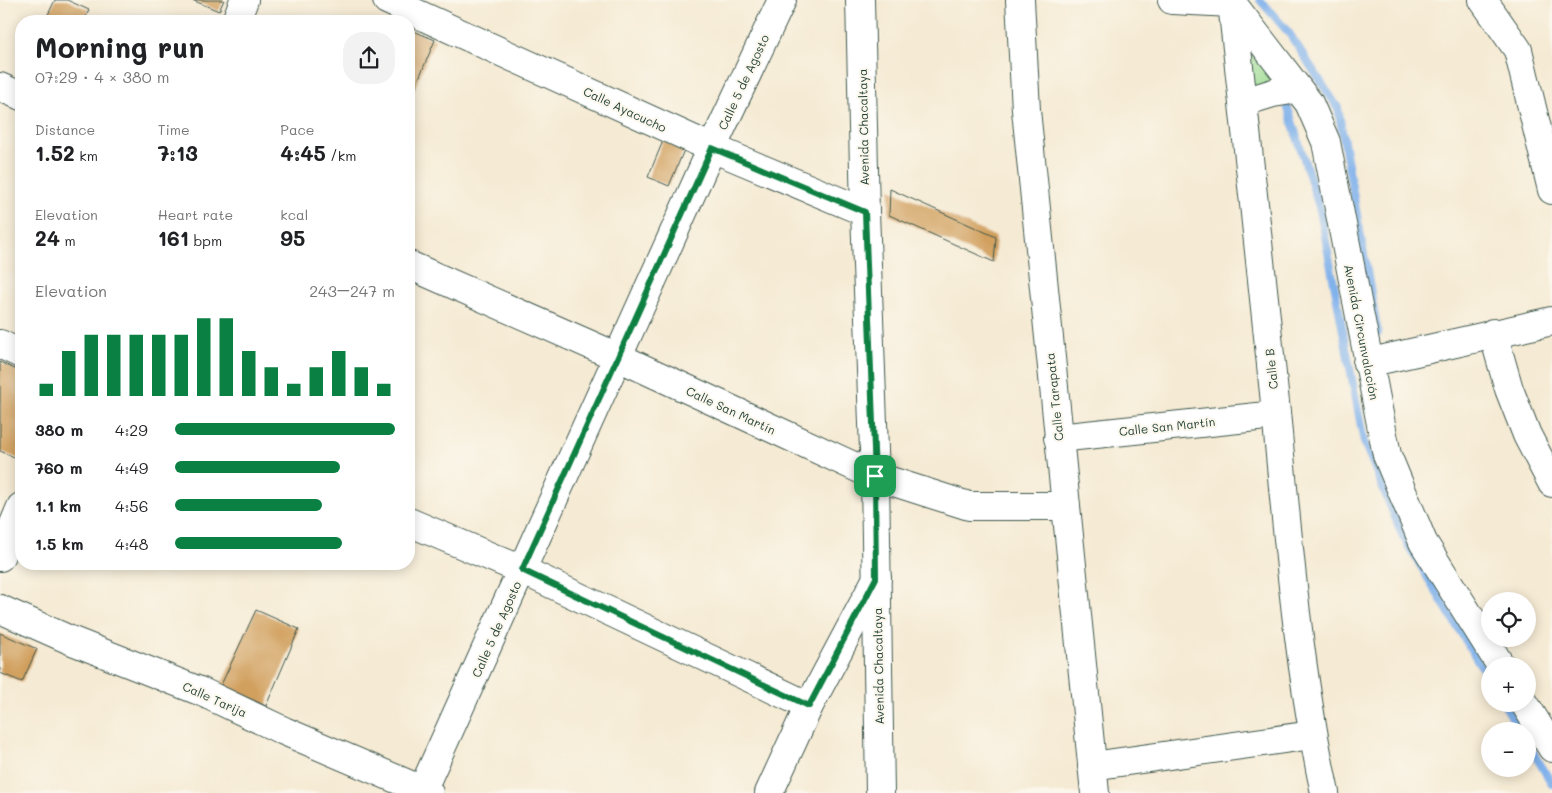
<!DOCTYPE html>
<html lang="en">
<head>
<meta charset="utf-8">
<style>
	body { margin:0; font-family:Mali,sans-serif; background:#f2f2f2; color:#202124; height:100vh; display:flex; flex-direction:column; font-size:19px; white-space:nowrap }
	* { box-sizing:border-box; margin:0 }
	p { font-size:16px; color:#757577 }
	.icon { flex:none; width:28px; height:28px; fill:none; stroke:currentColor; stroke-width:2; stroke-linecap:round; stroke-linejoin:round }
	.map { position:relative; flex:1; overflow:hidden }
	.details { position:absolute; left:15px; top:15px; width:400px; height:555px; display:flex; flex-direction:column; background:#fff; border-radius:20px; box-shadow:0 2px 12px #0003 }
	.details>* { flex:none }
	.fabs { position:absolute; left:1481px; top:592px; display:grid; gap:10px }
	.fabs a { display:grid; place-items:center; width:55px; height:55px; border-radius:50%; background:#fff; box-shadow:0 2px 12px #0003; font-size:25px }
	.pin { position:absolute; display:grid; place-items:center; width:42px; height:42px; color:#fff; margin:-21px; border-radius:10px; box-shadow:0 2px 8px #0006 }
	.round { display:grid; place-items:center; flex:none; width:52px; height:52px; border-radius:20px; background:#f2f2f2 }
	.summary { display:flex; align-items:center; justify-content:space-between; height:85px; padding:0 20px }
	h1 { font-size:28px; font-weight:700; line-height:38px }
	.figures { display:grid; grid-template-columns:repeat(3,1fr); gap:8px; height:85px; padding:5px 20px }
	.figures div { display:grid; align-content:center }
	.figures b { font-size:21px; font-weight:700 }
	.figures small { font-size:14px; font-weight:400 }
	.figures p { font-size:14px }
	.chart { height:140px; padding:10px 20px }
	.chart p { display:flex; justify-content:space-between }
	.chart svg { width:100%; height:90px; margin-top:5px; stroke:#0b8043; stroke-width:6 }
	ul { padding:0 20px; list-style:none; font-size:16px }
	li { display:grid; grid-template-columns:80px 60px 1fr; align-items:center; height:38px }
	li i { height:12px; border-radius:6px; background:#0b8043 }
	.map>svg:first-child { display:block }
	.green { fill:#98d990; stroke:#5c8b62 }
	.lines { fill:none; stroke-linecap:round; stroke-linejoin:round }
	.stream { stroke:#7fb1eb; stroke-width:8 }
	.building { fill:#d1a05e }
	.street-casing { stroke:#3f574c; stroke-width:30 }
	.secondary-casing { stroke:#3f574c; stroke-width:30 }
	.street { stroke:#fff; stroke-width:28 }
	.secondary { stroke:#fff; stroke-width:28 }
	.route-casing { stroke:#fff; stroke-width:10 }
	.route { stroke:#0b8043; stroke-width:6 }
	.labels { text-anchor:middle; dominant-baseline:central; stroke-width:4; stroke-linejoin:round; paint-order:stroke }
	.street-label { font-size:12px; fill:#1f3d34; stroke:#fbf7ec }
</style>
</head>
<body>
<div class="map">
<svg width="1552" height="793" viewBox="0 0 1552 793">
	<rect width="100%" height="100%" fill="#fbf7ec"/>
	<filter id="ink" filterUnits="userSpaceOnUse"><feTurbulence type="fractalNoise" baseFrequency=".02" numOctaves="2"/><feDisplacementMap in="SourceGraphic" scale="10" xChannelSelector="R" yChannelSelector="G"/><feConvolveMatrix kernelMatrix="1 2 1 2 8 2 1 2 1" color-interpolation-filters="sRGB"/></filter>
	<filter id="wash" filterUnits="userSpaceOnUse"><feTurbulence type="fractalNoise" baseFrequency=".0096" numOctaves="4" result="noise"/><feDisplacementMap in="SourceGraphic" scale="20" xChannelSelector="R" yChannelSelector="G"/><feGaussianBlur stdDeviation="1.12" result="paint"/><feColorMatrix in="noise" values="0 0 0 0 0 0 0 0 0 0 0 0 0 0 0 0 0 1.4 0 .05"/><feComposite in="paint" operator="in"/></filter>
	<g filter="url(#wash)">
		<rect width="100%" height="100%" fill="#f5ead3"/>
		<!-- green -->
		<polygon class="green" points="1243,43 1258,56 1281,86 1252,91"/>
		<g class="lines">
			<!-- stream -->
			<g class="stream">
				<polyline points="1260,0 1289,33 1338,108 1378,333"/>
				<polyline points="1287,105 1320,210 1364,442 1403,537 1490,681"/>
				<polyline points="1504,704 1520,731"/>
				<polyline points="1528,743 1552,784"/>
			</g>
		</g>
		<g id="blocks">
			<!-- building -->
			<g class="building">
				<polygon points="55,0 67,0 89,10 84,21 45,21"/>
				<polygon points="192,0 224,0 219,11"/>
				<polygon points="409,29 435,40 409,102"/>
				<polygon points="663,141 684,150 669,186 648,177"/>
				<polygon points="890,189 996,237 994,262 889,215"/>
				<polygon points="0,362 21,372 21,453 19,459 0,451"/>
				<polygon points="256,610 299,629 266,706 221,685"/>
				<polygon points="0,633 37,649 22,682 0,673"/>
			</g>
		</g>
	</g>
	<g filter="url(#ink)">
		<use href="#blocks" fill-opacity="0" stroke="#3f574c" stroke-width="1"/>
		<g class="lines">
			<defs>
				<g id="street">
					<polyline points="387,0 712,148 865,212"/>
					<polyline points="1020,0 1026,110 1095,793"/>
					<path d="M1172,0L1232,3C1247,139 1262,276 1276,412C1288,540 1298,668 1325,793"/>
					<polyline points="1483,0 1518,50 1552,190"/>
					<polyline points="1232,3 1309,103 1326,142 1387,455 1423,542 1501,666"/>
					<polyline points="236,21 244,0"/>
					<polyline points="0,87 21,96"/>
					<polyline points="1244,102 1273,93 1298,89"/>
					<polyline points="409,265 618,357 875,476 969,506 1066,506"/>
					<polyline points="1493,333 1509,389 1527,435 1552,483"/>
					<polyline points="0,344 21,354"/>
					<polyline points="1367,363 1552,321"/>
					<polyline points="1058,438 1276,415"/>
					<polyline points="409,522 522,570 809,706"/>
					<polyline points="0,557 21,507"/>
					<polyline points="0,609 70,640 202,692 284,731 429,793"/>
					<polyline points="1525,704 1552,748"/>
					<polyline points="1092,766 1312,735"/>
					<polyline points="421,793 712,148 782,0"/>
					<polyline points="769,793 809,706 877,578"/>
				</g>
				<polyline id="secondary" points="860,0 865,212 875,476 880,793"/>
			</defs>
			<!-- street casing -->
			<use href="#street" class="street-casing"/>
			<!-- secondary casing -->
			<use href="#secondary" class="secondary-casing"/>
			<!-- street -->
			<use href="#street" class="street"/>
			<!-- secondary -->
			<use href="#secondary" class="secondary"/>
		</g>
	</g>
	<g class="lines" filter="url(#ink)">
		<defs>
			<polygon id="route" points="712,148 865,212 875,476 876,578 809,706 522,570"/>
		</defs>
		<!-- route casing -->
		<use href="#route" class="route-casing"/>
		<!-- route -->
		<use href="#route" class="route"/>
	</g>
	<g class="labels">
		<!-- street labels -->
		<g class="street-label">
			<text transform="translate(743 82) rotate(-65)">Calle 5 de Agosto</text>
			<text transform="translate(625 109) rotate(25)">Calle Ayacucho</text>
			<text transform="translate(863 127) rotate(-91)">Avenida Chacaltaya</text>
			<text transform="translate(1362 332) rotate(79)">Avenida Circunvalación</text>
			<text transform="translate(1271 369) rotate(-96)">Calle B</text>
			<text transform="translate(1054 397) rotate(-96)">Calle Tarapata</text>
			<text transform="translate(731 410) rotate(25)">Calle San Martín</text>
			<text transform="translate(1167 426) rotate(-6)">Calle San Martín</text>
			<text transform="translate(496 629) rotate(-66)">Calle 5 de Agosto</text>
			<text transform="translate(878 666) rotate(-91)">Avenida Chacaltaya</text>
			<text transform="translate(215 699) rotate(24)">Calle Tarija</text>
		</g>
	</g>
</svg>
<div class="fabs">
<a><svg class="icon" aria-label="locate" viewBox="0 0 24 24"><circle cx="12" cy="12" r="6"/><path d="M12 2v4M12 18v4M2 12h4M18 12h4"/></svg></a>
<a>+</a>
<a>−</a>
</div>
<div class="pin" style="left:875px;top:476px;background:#1e9e55"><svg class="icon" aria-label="arrive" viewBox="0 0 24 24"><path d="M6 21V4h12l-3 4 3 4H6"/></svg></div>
<section class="details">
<div class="summary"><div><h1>Morning run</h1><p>07:29 · 4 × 380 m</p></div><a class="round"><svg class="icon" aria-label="share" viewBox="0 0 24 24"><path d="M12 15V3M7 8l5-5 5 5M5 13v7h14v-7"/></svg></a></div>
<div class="figures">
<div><p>Distance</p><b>1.52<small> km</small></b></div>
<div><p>Time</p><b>7:13</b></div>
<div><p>Pace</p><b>4:45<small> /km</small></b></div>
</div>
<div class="figures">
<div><p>Elevation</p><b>24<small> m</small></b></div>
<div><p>Heart rate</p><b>161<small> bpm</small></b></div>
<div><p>kcal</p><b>95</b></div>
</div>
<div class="chart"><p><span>Elevation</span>243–247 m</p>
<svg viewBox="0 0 160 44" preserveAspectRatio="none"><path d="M5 44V38M15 44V22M25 44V14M35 44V14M45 44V14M55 44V14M65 44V14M75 44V6M85 44V6M95 44V22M105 44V30M115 44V38M125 44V30M135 44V22M145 44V30M155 44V38"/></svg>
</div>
<ul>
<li><b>380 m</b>4:29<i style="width:100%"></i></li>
<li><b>760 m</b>4:49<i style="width:75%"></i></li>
<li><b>1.1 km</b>4:56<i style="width:67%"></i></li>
<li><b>1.5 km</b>4:48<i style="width:76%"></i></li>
</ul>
</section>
</div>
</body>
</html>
